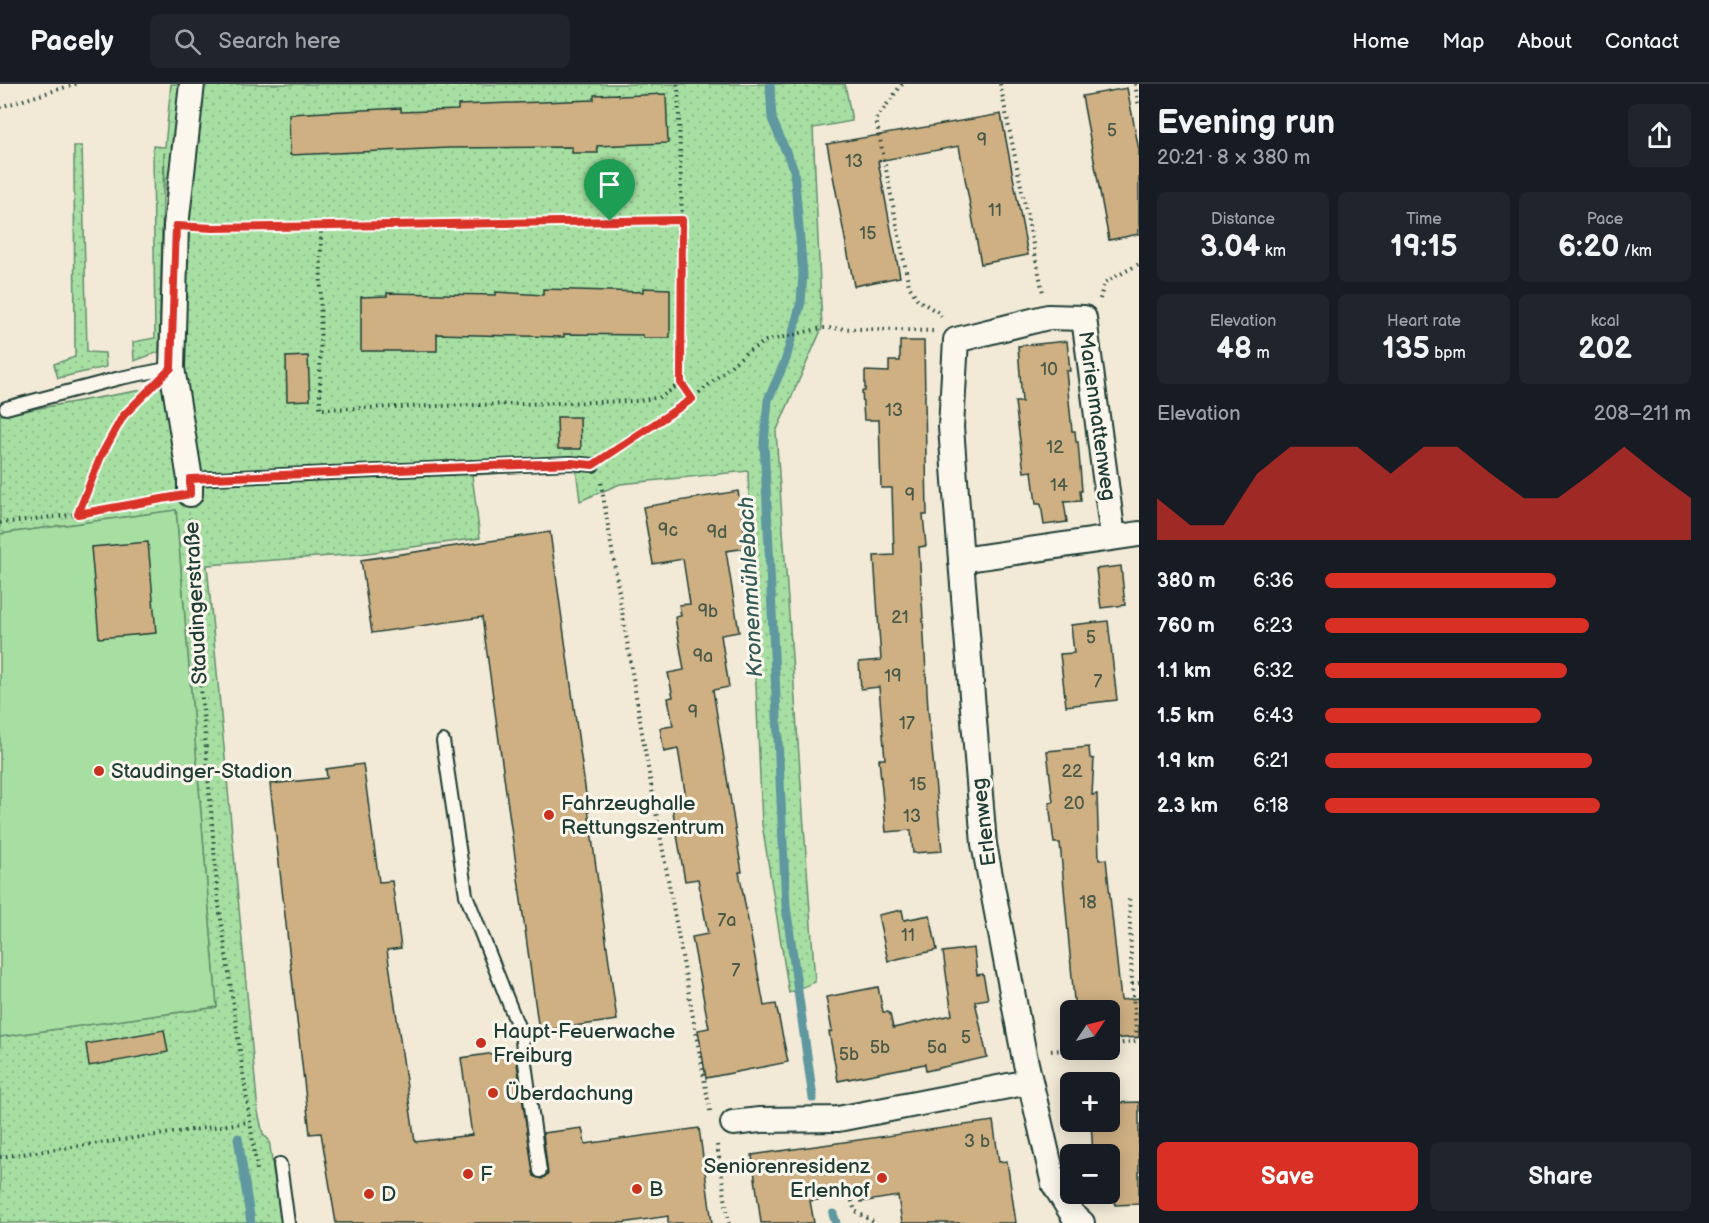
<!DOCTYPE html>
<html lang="en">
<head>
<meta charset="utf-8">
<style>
	body { margin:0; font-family:"Balsamiq Sans",sans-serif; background:#20242c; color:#f1f3f6; height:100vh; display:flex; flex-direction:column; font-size:22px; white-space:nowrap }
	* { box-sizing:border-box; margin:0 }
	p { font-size:20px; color:#9ea1a6 }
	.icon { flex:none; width:33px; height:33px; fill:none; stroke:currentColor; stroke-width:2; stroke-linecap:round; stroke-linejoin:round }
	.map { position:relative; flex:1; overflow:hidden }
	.details { display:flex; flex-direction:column; background:#171b24; width:570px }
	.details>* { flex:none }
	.needle { width:39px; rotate:55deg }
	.fabs { position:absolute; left:1060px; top:916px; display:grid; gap:12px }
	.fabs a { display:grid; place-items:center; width:60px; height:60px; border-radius:9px; background:#171b24; box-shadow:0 3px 15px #0003; font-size:30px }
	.pin { position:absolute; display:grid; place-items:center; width:51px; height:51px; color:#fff; margin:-62px -26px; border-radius:50% 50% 50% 0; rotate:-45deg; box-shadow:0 0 6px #0007 }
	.pin .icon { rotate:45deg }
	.round { display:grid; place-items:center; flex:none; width:63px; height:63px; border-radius:9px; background:#20242c }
	.headline { display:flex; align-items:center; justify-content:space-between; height:102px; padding:0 18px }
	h1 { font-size:33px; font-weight:600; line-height:45px }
	.stats { display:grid; grid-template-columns:repeat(3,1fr); gap:9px; height:102px; padding:6px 18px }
	.stats div { display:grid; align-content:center; border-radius:9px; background:#20242c; text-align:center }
	.stats b { font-size:30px; font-weight:600 }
	.stats small { font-size:16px; font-weight:400 }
	.stats p { font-size:16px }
	.chart { height:168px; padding:12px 18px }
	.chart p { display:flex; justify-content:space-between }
	.chart svg { width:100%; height:108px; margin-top:6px; fill:#d93025; opacity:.7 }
	.cta { display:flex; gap:12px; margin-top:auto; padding:12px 18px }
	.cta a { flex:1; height:69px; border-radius:9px; background:#d93025; color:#fff; font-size:24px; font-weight:600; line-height:69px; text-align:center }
	.cta a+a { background:#20242c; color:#f1f3f6 }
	ul { padding:0 18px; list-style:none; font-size:20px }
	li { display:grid; grid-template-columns:96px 72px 1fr; align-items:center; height:45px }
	li i { height:15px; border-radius:8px; background:#d93025 }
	header { display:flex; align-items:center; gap:36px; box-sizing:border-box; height:84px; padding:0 30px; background:#171b24; border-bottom:2px solid #363941 }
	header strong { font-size:28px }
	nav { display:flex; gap:33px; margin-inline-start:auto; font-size:21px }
	.search { width:420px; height:54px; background:#20242c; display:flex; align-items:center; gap:15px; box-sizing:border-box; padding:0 21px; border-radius:9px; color:#9ea1a6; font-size:22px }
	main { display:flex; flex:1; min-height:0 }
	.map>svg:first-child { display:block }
	.green { fill:url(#green-dots); stroke:#638e6c; stroke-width:1.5 }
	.pitch { fill:#a7dfa3; stroke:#638e6c; stroke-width:1.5 }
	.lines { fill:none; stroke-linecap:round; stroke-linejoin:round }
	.stream { stroke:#5e989f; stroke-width:9 }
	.building { fill:#cfb083; stroke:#1f3d34; stroke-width:1.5 }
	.lane-casing { stroke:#1f3d34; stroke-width:16 }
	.street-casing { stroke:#1f3d34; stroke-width:28 }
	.path { stroke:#1f3d34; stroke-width:4; stroke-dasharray:1.5 4.5; stroke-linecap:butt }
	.lane { stroke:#fbf7ec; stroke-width:12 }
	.street { stroke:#fbf7ec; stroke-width:24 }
	.route-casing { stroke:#fff; stroke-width:12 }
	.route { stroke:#d93025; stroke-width:8 }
	.poi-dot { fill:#c8321e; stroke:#fbf7ec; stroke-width:2 }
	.labels { text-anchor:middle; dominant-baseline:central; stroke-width:6; stroke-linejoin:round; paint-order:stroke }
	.number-label { font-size:18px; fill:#4b5a48 }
	.street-label { font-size:21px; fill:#1f3d34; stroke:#fbf7ec }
	.poi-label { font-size:21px; fill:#1f3d34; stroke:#fbf7ec; text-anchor:start }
	.water-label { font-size:22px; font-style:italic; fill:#345b58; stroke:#fbf7ec }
</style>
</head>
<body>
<header>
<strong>Pacely</strong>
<div class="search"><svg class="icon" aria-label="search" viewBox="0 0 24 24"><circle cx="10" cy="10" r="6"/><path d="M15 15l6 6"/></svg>Search here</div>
<nav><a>Home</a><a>Map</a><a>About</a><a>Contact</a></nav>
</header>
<main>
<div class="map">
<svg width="1139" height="1139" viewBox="0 0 1139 1139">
	<defs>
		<pattern id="green-dots" width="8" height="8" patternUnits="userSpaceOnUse" patternTransform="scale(1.5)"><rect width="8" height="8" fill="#a7dfa3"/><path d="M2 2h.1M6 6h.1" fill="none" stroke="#8fc08d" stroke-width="1.8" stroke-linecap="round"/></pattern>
	</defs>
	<rect width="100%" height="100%" fill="#f2e9d7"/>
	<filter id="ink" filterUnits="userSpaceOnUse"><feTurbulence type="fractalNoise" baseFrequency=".0167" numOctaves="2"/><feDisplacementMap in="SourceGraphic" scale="12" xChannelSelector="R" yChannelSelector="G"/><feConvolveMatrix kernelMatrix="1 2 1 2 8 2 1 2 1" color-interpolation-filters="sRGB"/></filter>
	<g filter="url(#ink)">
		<!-- green -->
		<g class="green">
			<polygon points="171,0 845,0 852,37 813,44 822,244 776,348 815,898 789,909 762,740 751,484 748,387 620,400 580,417 576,384 472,391 480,454 359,470 207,481 258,1028 263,1050 269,1056 281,1139 0,1139 0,953 217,923 176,426 0,450 0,331 165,302 166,131 164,69 159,268 134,277 133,258 155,254 153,62 165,63"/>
			<polygon points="74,62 82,62 87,268 105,269 106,283 58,294 54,280 75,273"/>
		</g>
		<!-- pitch -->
		<polygon class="pitch" points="176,426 217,923 0,953 0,450"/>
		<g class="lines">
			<!-- stream -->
			<g class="stream">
				<polyline points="770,0 772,35 794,86 803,190 801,218 786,275 768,316 764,359 786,822 813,1014"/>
				<polyline points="238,1054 251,1139"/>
				<polyline points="833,1130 836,1139"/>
			</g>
		</g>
		<!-- building -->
		<g class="building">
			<polygon points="1127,4 1139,66 1139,150 1109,156 1082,12"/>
			<polygon points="618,10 619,12 666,10 668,59 597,62 598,69 572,69 572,63 449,64 290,71 289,30 401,24 401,28 458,26 458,21 594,16 594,11"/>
			<polygon points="1001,30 1028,171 981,180 959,62 878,77 900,193 854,202 827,60"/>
			<polygon points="643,204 670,205 670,254 643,254 643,251 564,250 564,253 437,250 437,267 361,267 361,213 387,212 387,209 496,211 496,208 543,211 543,205 643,208"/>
			<polygon points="900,257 924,257 927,431 923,431 926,462 919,463 928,625 942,767 913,769 911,746 886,748 879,675 885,675 879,603 861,605 859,578 881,576 874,472 894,471 892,404 881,404 879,336 864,336 862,307 865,307 865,287 889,288 889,277 900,277"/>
			<polygon points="1067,257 1070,287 1066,287 1072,347 1075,347 1076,358 1078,358 1082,407 1080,407 1081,417 1064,418 1067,438 1044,441 1041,420 1036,420 1032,387 1024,388 1015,318 1022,318 1018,262"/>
			<polygon points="308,272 310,316 287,317 286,273"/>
			<polygon points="557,333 580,333 581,365 558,365"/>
			<polygon points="738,407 747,464 726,467 739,548 721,551 729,603 713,606 742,788 739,788 764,922 776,920 788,978 706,994 698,946 709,944 692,853 708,850 698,795 685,797 672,722 687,720 678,665 664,668 660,644 673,642 668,614 673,613 668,589 684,586 675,533 681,532 679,521 690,520 683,475 653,480 643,423"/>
			<polygon points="550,448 617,936 539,947 482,533 372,549 361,476"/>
			<polygon points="148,458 156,549 99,554 91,463"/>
			<polygon points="1121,482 1125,521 1101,524 1096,485"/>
			<polygon points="1108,537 1117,616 1066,622 1060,570 1074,569 1071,541"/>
			<polygon points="1089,663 1090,674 1094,675 1092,711 1097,710 1099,776 1106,775 1121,916 1139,914 1139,953 1110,955 1110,927 1075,927 1060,759 1054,759 1049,719 1053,718 1047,667"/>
			<polygon points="363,680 379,798 392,797 401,864 387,866 415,1058 472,1051 461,974 515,966 534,1092 542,1095 548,1090 543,1049 582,1044 585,1060 699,1044 712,1139 668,1139 668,1132 622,1139 336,1139 321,1049 310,1050 270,700 327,694 326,685"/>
			<polygon points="902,826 904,836 930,831 937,866 888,877 878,831"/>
			<polygon points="974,864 977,891 983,890 988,915 975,917 987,973 926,987 925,980 838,997 829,948 832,947 826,913 878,903 883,928 887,928 890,930 893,944 952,931 943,868"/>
			<polygon points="164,946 168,968 89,982 86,960"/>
			<polygon points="1139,1018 1139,1120 1115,1121 1114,1104 1110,1104 1110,1070 1093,1071 1091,1038 1110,1038 1110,1019"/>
			<polygon points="993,1037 999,1078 1007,1077 1016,1139 902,1139 898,1112 861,1118 860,1110 810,1117 814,1139 761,1139 752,1071"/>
		</g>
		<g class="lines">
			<defs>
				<g id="lane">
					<polyline points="6,324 120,294 172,284"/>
					<polyline points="190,395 571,379 593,381"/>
					<polyline points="443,657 466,811 521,950 540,1087"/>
					<polyline points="280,1080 288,1139"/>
				</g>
				<g id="street">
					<polyline points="190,410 190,395 172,284 176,142 192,0"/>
					<polyline points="1113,453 1084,234 1048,233 956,256 951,343 961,476 1139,450"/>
					<polyline points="961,476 984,760 1024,971 1054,1100 1073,1131 1082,1139"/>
					<polyline points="733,1039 760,1036 838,1035 1029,998"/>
				</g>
			</defs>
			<!-- lane casing -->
			<use href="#lane" class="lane-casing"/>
			<!-- street casing -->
			<use href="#street" class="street-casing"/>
			<!-- path -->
			<g class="path">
				<polyline points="678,0 682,136 681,299 692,315"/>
				<polyline points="902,0 876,35 909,202 918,216 939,229 943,235"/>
				<polyline points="1000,0 1043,209"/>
				<polyline points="1135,0 1139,23"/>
				<polyline points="0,23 76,0"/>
				<polyline points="321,142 320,325 637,317 661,313 681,299"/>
				<polyline points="201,143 682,136"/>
				<polyline points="1100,215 1104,199 1139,180"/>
				<polyline points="610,370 692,315 747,268 766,257 822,244 933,247"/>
				<polyline points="601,399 646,673 710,1027"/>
				<polyline points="78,429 101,372 122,332 142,311"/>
				<polyline points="190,434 200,591 218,814 257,1086"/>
				<polyline points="0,439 78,430 165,414"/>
				<polyline points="1132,900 1139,899"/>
				<polyline points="1110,961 1137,957 1132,900 1129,812"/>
				<polyline points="1051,967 1071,965"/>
				<polyline points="717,1061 729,1139"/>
				<polyline points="0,1073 249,1038"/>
				<polyline points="850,1111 855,1127 875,1139"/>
			</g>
			<!-- lane -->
			<use href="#lane" class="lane"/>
			<!-- street -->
			<use href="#street" class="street"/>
		</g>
	</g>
	<g class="lines" filter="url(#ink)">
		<defs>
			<polygon id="route" points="682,136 681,299 692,315 593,381 571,379 491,382 190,395 190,410 78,430 101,372 123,332 171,284 176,142 213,144"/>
		</defs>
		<!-- route casing -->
		<use href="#route" class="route-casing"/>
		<!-- route -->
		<use href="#route" class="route"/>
	</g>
	<!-- markers -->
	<g class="poi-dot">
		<circle cx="99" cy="687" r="6"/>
		<circle cx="549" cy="731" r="6"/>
		<circle cx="481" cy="959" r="6"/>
		<circle cx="493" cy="1009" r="6"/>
		<circle cx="468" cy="1090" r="6"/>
		<circle cx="882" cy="1094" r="6"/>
		<circle cx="637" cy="1105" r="6"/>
		<circle cx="369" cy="1110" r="6"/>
	</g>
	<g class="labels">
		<!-- number labels -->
		<g class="number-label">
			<text x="1112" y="46">5</text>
			<text x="982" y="56">9</text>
			<text x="854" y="77">13</text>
			<text x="995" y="126">11</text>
			<text x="868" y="149">15</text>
			<text x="1049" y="285">10</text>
			<text x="894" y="326">13</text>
			<text x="1055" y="363">12</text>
			<text x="1059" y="401">14</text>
			<text x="910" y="411">9</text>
			<text x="668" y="446">9c</text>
			<text x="717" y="448">9d</text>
			<text x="708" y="527">9b</text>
			<text x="900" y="533">21</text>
			<text x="1091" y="553">5</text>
			<text x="703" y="572">9a</text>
			<text x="893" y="592">19</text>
			<text x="1098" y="597">7</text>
			<text x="693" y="628">9</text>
			<text x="907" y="639">17</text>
			<text x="1072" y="687">22</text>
			<text x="918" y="700">15</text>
			<text x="1074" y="719">20</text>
			<text x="912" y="732">13</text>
			<text x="1088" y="818">18</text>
			<text x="727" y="836">7a</text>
			<text x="908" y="851">11</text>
			<text x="736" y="886">7</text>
			<text x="966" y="953">5</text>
			<text x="880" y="963">5b</text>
			<text x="937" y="963">5a</text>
			<text x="849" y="970">5b</text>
			<text x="977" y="1057">3 b</text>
		</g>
		<!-- street labels -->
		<g class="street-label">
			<text transform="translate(1097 332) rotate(82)">Marienmattenweg</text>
			<text transform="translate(196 519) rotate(-93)">Staudingerstraße</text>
			<text transform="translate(984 738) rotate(-97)">Erlenweg</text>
		</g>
		<!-- poi labels -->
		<g class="poi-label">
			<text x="111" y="687">Staudinger-Stadion</text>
			<text x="561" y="719">Fahrzeughalle<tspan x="561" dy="24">Rettungszentrum</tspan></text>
			<text x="493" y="947">Haupt-Feuerwache<tspan x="493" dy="24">Freiburg</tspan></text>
			<text x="505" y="1009">Überdachung</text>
			<text x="870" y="1082" text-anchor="end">Seniorenresidenz<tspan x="870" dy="24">Erlenhof</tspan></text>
			<text x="480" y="1090">F</text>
			<text x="649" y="1105">B</text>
			<text x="381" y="1110">D</text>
		</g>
		<!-- water labels -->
		<g class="water-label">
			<text transform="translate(751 503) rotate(-93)">Kronenmühlebach</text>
		</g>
	</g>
</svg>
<div class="fabs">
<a><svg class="needle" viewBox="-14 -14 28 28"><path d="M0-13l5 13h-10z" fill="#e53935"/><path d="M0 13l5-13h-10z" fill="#9ea1a6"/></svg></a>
<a>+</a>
<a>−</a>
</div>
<div class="pin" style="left:610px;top:137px;background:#1e9e55"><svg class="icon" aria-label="arrive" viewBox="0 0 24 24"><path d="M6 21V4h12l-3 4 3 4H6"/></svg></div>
</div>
<section class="details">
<div class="headline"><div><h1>Evening run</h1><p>20:21 · 8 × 380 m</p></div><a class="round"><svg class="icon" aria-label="share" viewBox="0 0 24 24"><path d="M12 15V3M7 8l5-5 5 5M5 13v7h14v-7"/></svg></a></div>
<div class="stats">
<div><p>Distance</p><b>3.04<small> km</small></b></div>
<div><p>Time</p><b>19:15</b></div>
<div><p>Pace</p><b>6:20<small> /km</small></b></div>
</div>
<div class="stats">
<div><p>Elevation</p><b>48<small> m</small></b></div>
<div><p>Heart rate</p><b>135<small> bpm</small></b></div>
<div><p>kcal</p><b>202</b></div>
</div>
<div class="chart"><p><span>Elevation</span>208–211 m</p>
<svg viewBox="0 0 160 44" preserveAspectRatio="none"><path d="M0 44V27L10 38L20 38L30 17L40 6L50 6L60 6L70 17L80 6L90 6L100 17L110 27L120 27L130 17L140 6L150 17L160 27V44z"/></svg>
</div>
<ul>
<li><b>380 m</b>6:36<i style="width:63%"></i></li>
<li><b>760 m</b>6:23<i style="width:72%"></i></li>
<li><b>1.1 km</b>6:32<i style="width:66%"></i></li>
<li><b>1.5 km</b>6:43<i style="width:59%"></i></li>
<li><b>1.9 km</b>6:21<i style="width:73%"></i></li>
<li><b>2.3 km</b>6:18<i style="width:75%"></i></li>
</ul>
<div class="cta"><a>Save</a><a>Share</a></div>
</section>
</main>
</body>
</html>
